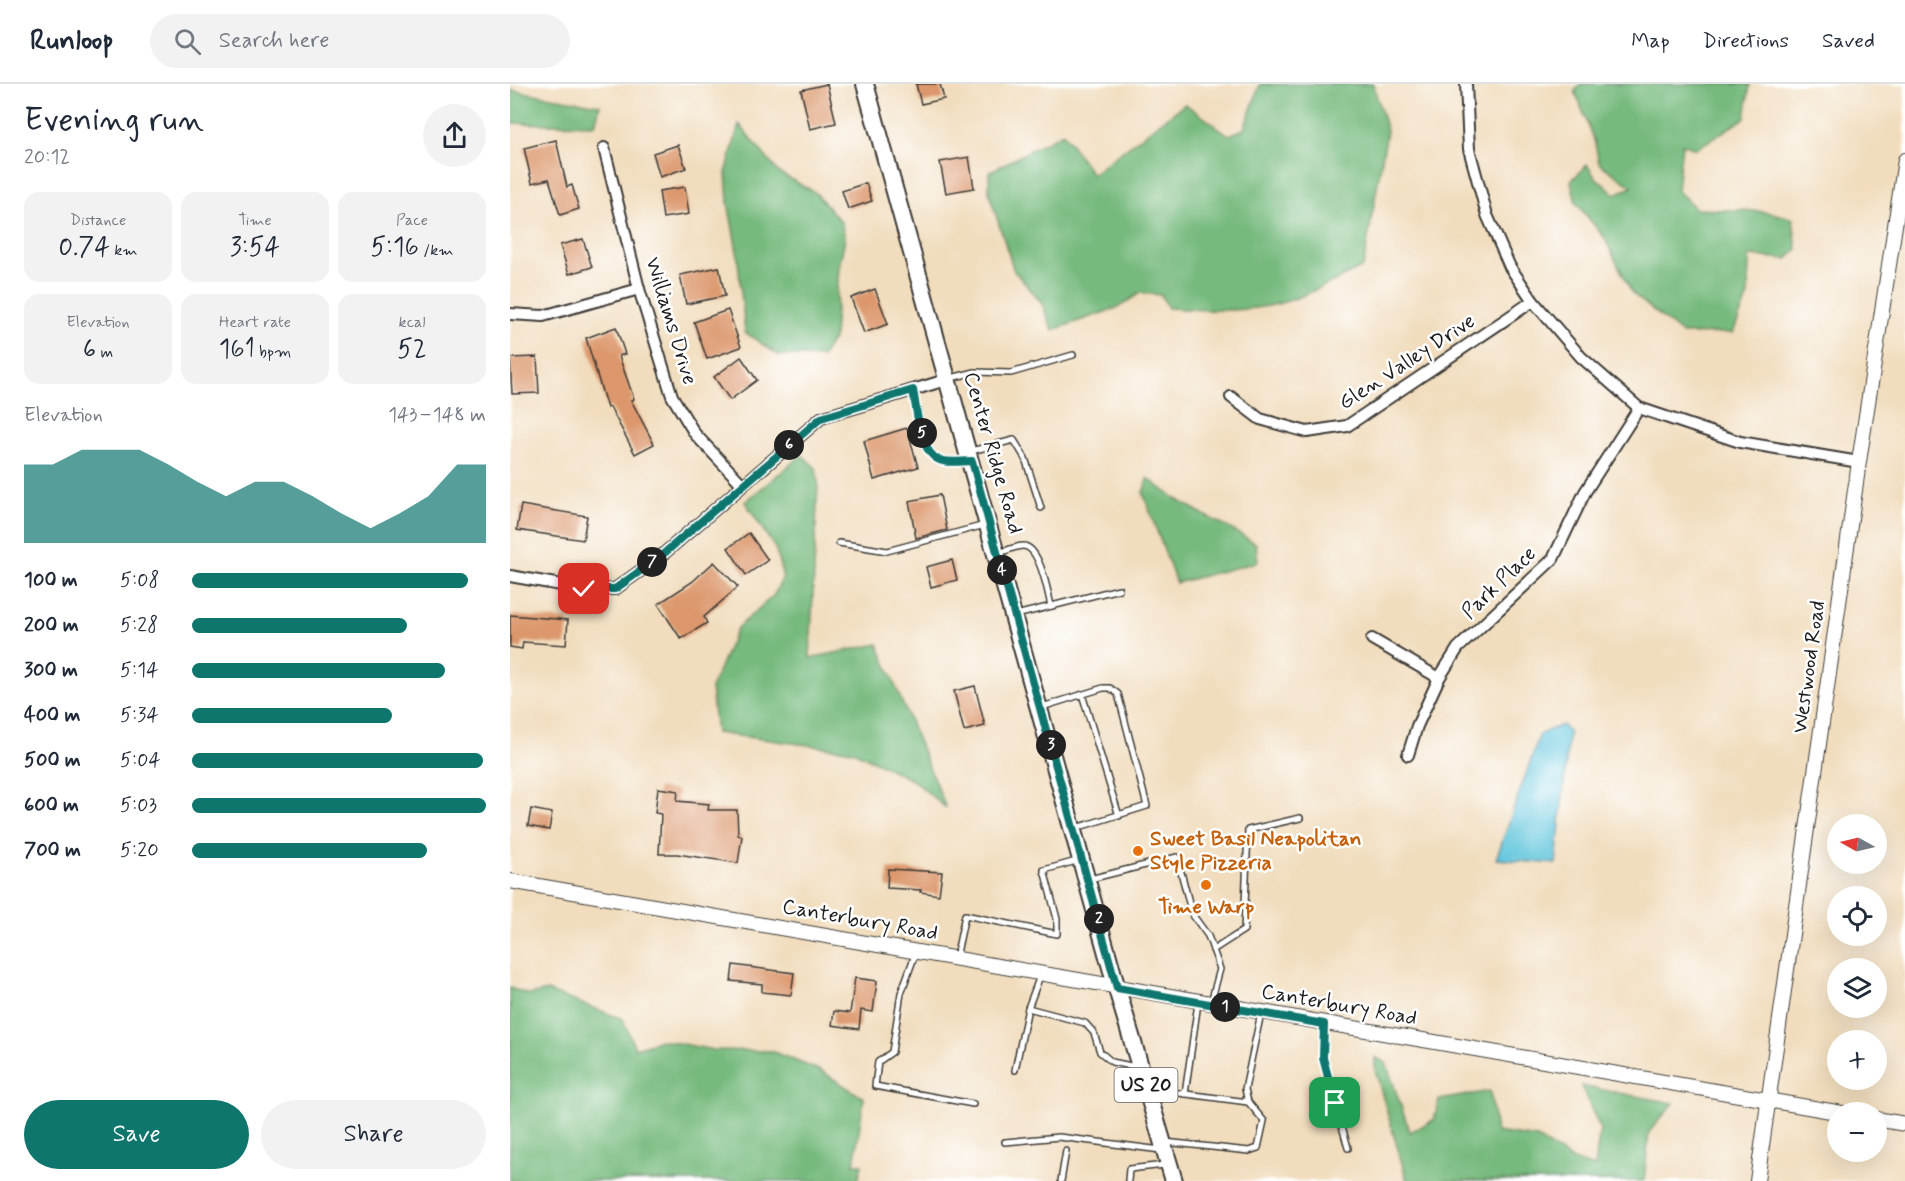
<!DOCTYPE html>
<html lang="en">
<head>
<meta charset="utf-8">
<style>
	body { margin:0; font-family:Mynerve,sans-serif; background:#f2f2f3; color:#1f2937; height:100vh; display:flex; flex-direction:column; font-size:22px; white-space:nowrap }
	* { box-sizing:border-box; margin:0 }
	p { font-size:20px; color:#747a83 }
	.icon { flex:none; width:33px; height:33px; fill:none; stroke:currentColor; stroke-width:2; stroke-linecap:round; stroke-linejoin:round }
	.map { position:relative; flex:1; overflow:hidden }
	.side { display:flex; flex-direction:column; background:#fff; width:510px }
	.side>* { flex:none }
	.needle { width:39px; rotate:278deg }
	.fabs { position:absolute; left:1317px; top:730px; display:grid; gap:12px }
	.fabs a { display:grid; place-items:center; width:60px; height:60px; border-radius:50%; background:#fff; box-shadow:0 6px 24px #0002; font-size:30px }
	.pin { position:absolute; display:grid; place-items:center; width:51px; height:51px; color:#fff; margin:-26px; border-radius:12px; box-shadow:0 3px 9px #0006 }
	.km { position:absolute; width:30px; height:30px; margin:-15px; border-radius:50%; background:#222; color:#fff; font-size:16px; line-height:30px; text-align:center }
	.round { display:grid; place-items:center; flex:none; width:63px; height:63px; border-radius:32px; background:#f2f2f3 }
	.overview { display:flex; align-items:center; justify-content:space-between; height:102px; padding:0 24px }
	h1 { font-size:33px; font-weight:600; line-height:45px }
	.metrics { display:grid; grid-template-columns:repeat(3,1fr); gap:9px; height:102px; padding:6px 24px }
	.metrics div { display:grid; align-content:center; border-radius:15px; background:#f2f2f3; text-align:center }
	.metrics b { font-size:26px; font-weight:600 }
	.metrics small { font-size:16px; font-weight:400 }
	.metrics p { font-size:16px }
	.chart { height:168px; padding:12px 24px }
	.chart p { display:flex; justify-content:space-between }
	.chart svg { width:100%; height:108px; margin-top:6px; fill:#0f766e; opacity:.7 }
	.primary-button { display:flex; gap:12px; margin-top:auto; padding:12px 24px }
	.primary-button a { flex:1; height:69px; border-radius:36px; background:#0f766e; color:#fff; font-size:24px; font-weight:600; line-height:69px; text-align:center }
	.primary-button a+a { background:#f2f2f3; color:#1f2937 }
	ul { padding:0 24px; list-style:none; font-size:20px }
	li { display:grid; grid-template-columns:96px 72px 1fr; align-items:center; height:45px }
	li i { height:15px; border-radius:8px; background:#0f766e }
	header { display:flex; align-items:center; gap:36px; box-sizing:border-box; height:84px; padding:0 30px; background:#fff; border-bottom:2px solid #e0e1e3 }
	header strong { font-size:28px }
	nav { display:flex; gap:33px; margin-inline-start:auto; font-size:21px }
	.search { width:420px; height:54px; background:#f2f2f3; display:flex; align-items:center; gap:15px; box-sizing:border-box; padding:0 21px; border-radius:33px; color:#747a83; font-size:22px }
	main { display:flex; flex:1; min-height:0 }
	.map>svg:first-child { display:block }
	.forest { fill:#76ba7d; stroke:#496b4c; stroke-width:1.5 }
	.water { fill:#5fc5dc; stroke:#3e707c; stroke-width:1.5 }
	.building { fill:#dc976c }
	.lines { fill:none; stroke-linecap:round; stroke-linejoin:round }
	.service-casing { stroke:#3c3934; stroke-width:8 }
	.minor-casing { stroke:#3c3934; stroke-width:14 }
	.tertiary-casing { stroke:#3c3934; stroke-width:16 }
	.primary-casing { stroke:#3c3934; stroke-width:20 }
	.service { stroke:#fff; stroke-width:5 }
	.minor { stroke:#fff; stroke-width:10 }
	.tertiary { stroke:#fff; stroke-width:14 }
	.primary { stroke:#fff; stroke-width:16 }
	.route-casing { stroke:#fff; stroke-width:12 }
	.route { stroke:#0f766e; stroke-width:8 }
	.food-dot { fill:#e8710a; stroke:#fff; stroke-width:2 }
	.labels { text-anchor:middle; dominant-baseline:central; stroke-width:5; stroke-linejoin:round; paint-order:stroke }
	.shield { fill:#fff; stroke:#606060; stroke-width:1.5 }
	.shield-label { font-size:20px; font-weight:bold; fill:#1c1c1c }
	.street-label { font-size:21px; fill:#1c1c1c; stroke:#fff }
	.food-label { font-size:21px; font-weight:bold; fill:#c56008; stroke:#fff; text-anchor:start }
</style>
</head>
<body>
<header>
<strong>Runloop</strong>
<div class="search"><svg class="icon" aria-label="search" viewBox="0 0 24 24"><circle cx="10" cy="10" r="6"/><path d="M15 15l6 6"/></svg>Search here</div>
<nav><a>Map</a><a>Directions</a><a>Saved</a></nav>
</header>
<main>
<section class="side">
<div class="overview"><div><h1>Evening run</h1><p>20:12</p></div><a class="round"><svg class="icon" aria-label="share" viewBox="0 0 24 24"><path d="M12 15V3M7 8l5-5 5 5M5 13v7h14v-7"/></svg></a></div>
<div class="metrics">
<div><p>Distance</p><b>0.74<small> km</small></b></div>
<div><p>Time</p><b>3:54</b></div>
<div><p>Pace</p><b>5:16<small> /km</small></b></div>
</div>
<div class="metrics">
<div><p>Elevation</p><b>6<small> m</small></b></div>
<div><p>Heart rate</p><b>161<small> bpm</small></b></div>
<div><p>kcal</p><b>52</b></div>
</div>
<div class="chart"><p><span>Elevation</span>143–148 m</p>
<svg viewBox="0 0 160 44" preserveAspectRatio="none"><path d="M0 44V12L10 12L20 6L30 6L40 6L50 12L60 19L70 25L80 19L90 19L100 25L110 32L120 38L130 32L140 25L150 12L160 12V44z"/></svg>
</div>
<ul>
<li><b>100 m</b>5:08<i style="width:94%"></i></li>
<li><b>200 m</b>5:28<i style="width:73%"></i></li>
<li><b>300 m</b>5:14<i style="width:86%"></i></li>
<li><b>400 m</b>5:34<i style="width:68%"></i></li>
<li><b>500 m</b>5:04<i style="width:99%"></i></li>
<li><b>600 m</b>5:03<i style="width:100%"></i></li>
<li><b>700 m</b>5:20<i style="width:80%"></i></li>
</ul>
<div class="primary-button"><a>Save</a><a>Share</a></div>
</section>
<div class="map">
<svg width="1395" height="1097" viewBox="0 0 1395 1097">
	<rect width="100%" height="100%" fill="#fff"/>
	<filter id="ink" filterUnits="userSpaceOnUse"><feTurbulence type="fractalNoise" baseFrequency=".0167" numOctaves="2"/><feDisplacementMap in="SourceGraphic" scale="12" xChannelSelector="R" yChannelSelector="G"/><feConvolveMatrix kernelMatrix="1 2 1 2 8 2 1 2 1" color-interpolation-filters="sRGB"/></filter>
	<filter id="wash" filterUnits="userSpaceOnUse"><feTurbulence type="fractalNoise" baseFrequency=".008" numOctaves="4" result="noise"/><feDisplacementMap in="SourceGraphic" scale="24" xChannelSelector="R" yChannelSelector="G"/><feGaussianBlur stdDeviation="1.35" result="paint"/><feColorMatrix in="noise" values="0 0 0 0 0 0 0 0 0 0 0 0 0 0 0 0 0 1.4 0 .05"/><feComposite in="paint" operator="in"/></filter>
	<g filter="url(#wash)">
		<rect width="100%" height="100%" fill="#f1ddbd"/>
		<!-- forest -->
		<g class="forest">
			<path d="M750,0H863L877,47L853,183C833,192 814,203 794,211C751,230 703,227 658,224L651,211L630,209L609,223L543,246L531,218L504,187L479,109V88L553,49L582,90L675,20L719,51L734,45Z"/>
			<path d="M1070,0H1240L1235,34L1186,65L1172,60L1167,106L1186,125C1220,127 1251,123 1283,135L1287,166L1277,175L1239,172L1238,211L1223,249L1172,250L1122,209L1094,153L1066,119L1061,97L1077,81L1086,94L1105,110L1122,103L1089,79L1085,59L1065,7Z"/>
			<polygon points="0,6 90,21 85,41 0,39"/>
			<polygon points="229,40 269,89 305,108 331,138 335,154 329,183 324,253 312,273 268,271 235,248 227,167 218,118 216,89"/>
			<polygon points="292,371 306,384 308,399 300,574 368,560 436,724 404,697 343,667 206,649 201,604 227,544 264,511 273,493 265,464 235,418"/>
			<path d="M638,394C670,422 710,437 746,460L748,478L666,499L633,409Z"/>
			<polygon points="0,904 20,911 37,907 113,935 125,964 151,956 204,966 261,967 311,987 354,1014 344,1080 352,1080 348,1097 0,1097"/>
			<polygon points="865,973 876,979 900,1048 924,1036 929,1016 980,1007 986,1048 1027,1054 1064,1077 1085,1083 1090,1044 1071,1002 1164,1019 1139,1048 1134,1097 897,1097 865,986"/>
		</g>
		<!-- water -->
		<polygon class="water" points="1052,641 1059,648 1046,780 986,775 1030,650"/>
		<g id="blocks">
			<!-- building -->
			<g class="building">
				<polygon points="317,0 326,39 300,45 291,6"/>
				<polygon points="406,0 430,0 434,15 411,20"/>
				<polygon points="46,56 57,103 62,101 69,125 50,131 39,95 22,99 14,64"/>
				<polygon points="168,61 176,84 150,93 143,69"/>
				<polygon points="459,73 464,104 436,109 430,78"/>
				<polygon points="356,99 362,117 338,125 332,107"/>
				<polygon points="175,103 179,130 153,134 149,107"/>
				<polygon points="73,155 82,183 59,190 50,161"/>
				<polygon points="209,183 215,212 176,220 170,191"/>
				<polygon points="365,205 378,240 354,249 341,214"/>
				<polygon points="218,226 231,263 197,275 184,238"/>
				<polygon points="106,243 115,270 109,272 124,315 121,316 144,360 125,370 100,323 97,324 76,254"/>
				<polygon points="27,273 29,309 2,310 0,274"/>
				<polygon points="231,273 247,296 220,316 204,293"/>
				<polygon points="397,344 408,383 364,396 354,357"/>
				<polygon points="430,411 437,446 406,454 399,417"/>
				<polygon points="11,421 77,432 73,456 7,446"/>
				<polygon points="239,449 258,476 236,491 218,464"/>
				<polygon points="442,476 447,496 421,503 416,483"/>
				<polygon points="204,478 228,503 194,533 197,539 171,555 148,520 182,498"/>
				<polygon points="0,531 58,536 56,561 13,558 12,565 0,563"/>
				<polygon points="465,602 475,642 454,647 444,607"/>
				<polygon points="148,704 168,707 167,717 199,720 198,726 227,726 228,751 232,752 228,779 167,770 149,770 151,730 145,729"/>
				<polygon points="21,725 42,729 39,746 18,742"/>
				<polygon points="378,785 432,788 429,811 410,808 411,806 377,804"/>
				<polygon points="223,881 284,889 281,911 252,908 252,900 221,897"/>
				<polygon points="345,894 367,897 363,928 351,926 349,945 322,941 324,927 340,929"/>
			</g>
		</g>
	</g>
	<g filter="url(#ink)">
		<use href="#blocks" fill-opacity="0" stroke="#3c3934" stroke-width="1.5"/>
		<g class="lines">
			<defs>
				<g id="service">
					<polyline points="441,294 465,288 501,289 563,271"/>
					<polyline points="403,306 415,363 430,377 457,377"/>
					<polyline points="461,367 504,356 515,374 531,424"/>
					<polyline points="329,459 377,467 475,441"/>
					<path d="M489,469C496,467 506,462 513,462C530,462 538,509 541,522"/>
					<polyline points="506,531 609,505"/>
					<polyline points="572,610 609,732"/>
					<polyline points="532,623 593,604 600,604 608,610 637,722 566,744"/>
					<polyline points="580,795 667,773 682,830 698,852 710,885 701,918"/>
					<polyline points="703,866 734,846 738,746 790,734"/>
					<polyline points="406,868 391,909 382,968 368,978 365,1002 463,1020"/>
					<polyline points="446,874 455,831 547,850 547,835 534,786 570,776"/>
					<polyline points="518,924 575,939 584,949 590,968 602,978 626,983"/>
					<polyline points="814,940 813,973 838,1064"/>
					<polyline points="505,986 518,924 530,892"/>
					<polyline points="638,1005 738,1018"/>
					<polyline points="675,1010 688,919"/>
					<polyline points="495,1058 549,1053 651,1066"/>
					<polyline points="655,1058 739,1067 748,1064 754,1037 738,1018 735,1005 751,929"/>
					<polyline points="551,1097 556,1067"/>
					<polyline points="618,1097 619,1085 655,1081"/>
				</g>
				<g id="minor">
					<polyline points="956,0 959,65 977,131 1000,183 1023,217 1071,273 1129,324 1230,358 1349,378"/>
					<polyline points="94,64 129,205 162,312 185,350 232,400"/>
					<polyline points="0,230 33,232 129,205"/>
					<polyline points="721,313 750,335 797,348 837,342 1023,217"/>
					<polyline points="0,492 74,505 105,505 151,472 311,334 439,295"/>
					<polyline points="862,555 929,594"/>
					<polyline points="898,671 907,642 929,594 948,564 1043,475 1075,408 1129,324"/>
				</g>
				<g id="tertiary">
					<polyline points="0,797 1332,1029"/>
					<polyline points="1366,1035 1395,1040"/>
					<polyline points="1247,1097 1349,378 1395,76"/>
				</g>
				<polyline id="primary" points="355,0 607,905 664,1097"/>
			</defs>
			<!-- service casing -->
			<use href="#service" class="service-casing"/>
			<!-- minor casing -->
			<use href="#minor" class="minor-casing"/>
			<!-- tertiary casing -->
			<use href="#tertiary" class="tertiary-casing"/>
			<!-- primary casing -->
			<use href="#primary" class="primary-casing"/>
			<!-- service -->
			<use href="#service" class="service"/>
			<!-- minor -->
			<use href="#minor" class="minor"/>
			<!-- tertiary -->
			<use href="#tertiary" class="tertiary"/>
			<!-- primary -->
			<use href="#primary" class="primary"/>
		</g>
	</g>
	<g class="lines" filter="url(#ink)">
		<defs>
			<path id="route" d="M74,505H105L151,472L311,334L403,306C407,325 409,373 433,377C442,379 453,377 462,377L607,904L814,940L813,974L825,1019"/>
		</defs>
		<!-- route casing -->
		<use href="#route" class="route-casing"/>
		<!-- route -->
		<use href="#route" class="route"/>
	</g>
	<!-- markers -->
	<g class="food-dot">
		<circle cx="628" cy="767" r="6"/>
		<circle cx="696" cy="801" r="6"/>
	</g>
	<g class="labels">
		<!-- shield labels -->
		<rect class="shield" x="604.5" y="984" width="63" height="34" rx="4.5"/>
		<g class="shield-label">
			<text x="636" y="1001">US 20</text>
		</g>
		<!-- street labels -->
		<g class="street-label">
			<text transform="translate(161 237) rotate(73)">Williams Drive</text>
			<text transform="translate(897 278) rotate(-33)">Glen Valley Drive</text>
			<text transform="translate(483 369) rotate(74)">Center Ridge Road</text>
			<text transform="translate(989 499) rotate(-44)">Park Place</text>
			<text transform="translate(1299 583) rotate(-82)">Westwood Road</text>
			<text transform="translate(350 836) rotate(10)">Canterbury Road</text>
			<text transform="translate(829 921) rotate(10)">Canterbury Road</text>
		</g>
		<!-- food labels -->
		<g class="food-label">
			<text x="640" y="755">Sweet Basil Neapolitan<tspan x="640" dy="24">Style Pizzeria</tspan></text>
			<text x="696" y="823" text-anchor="middle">Time Warp</text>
		</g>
	</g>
</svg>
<div class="fabs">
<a><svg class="needle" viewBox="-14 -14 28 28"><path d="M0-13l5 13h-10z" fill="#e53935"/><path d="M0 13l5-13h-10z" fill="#747a83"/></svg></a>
<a><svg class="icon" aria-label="locate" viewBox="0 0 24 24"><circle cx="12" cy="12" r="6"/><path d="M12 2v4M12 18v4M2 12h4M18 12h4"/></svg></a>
<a><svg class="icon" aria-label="layers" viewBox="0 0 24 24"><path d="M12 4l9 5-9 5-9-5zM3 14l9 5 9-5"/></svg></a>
<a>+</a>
<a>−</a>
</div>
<div class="pin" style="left:825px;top:1019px;background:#1e9e55"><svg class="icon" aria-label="arrive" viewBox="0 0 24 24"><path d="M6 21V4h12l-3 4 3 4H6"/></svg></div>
<div class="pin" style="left:74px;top:505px;background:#d93025"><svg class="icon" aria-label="check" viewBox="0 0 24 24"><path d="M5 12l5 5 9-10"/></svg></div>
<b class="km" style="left:715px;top:923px">1</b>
<b class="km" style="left:589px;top:835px">2</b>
<b class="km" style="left:541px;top:661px">3</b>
<b class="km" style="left:492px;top:486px">4</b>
<b class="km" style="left:412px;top:349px">5</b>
<b class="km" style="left:279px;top:361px">6</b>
<b class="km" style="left:142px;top:478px">7</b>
</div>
</main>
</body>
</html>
